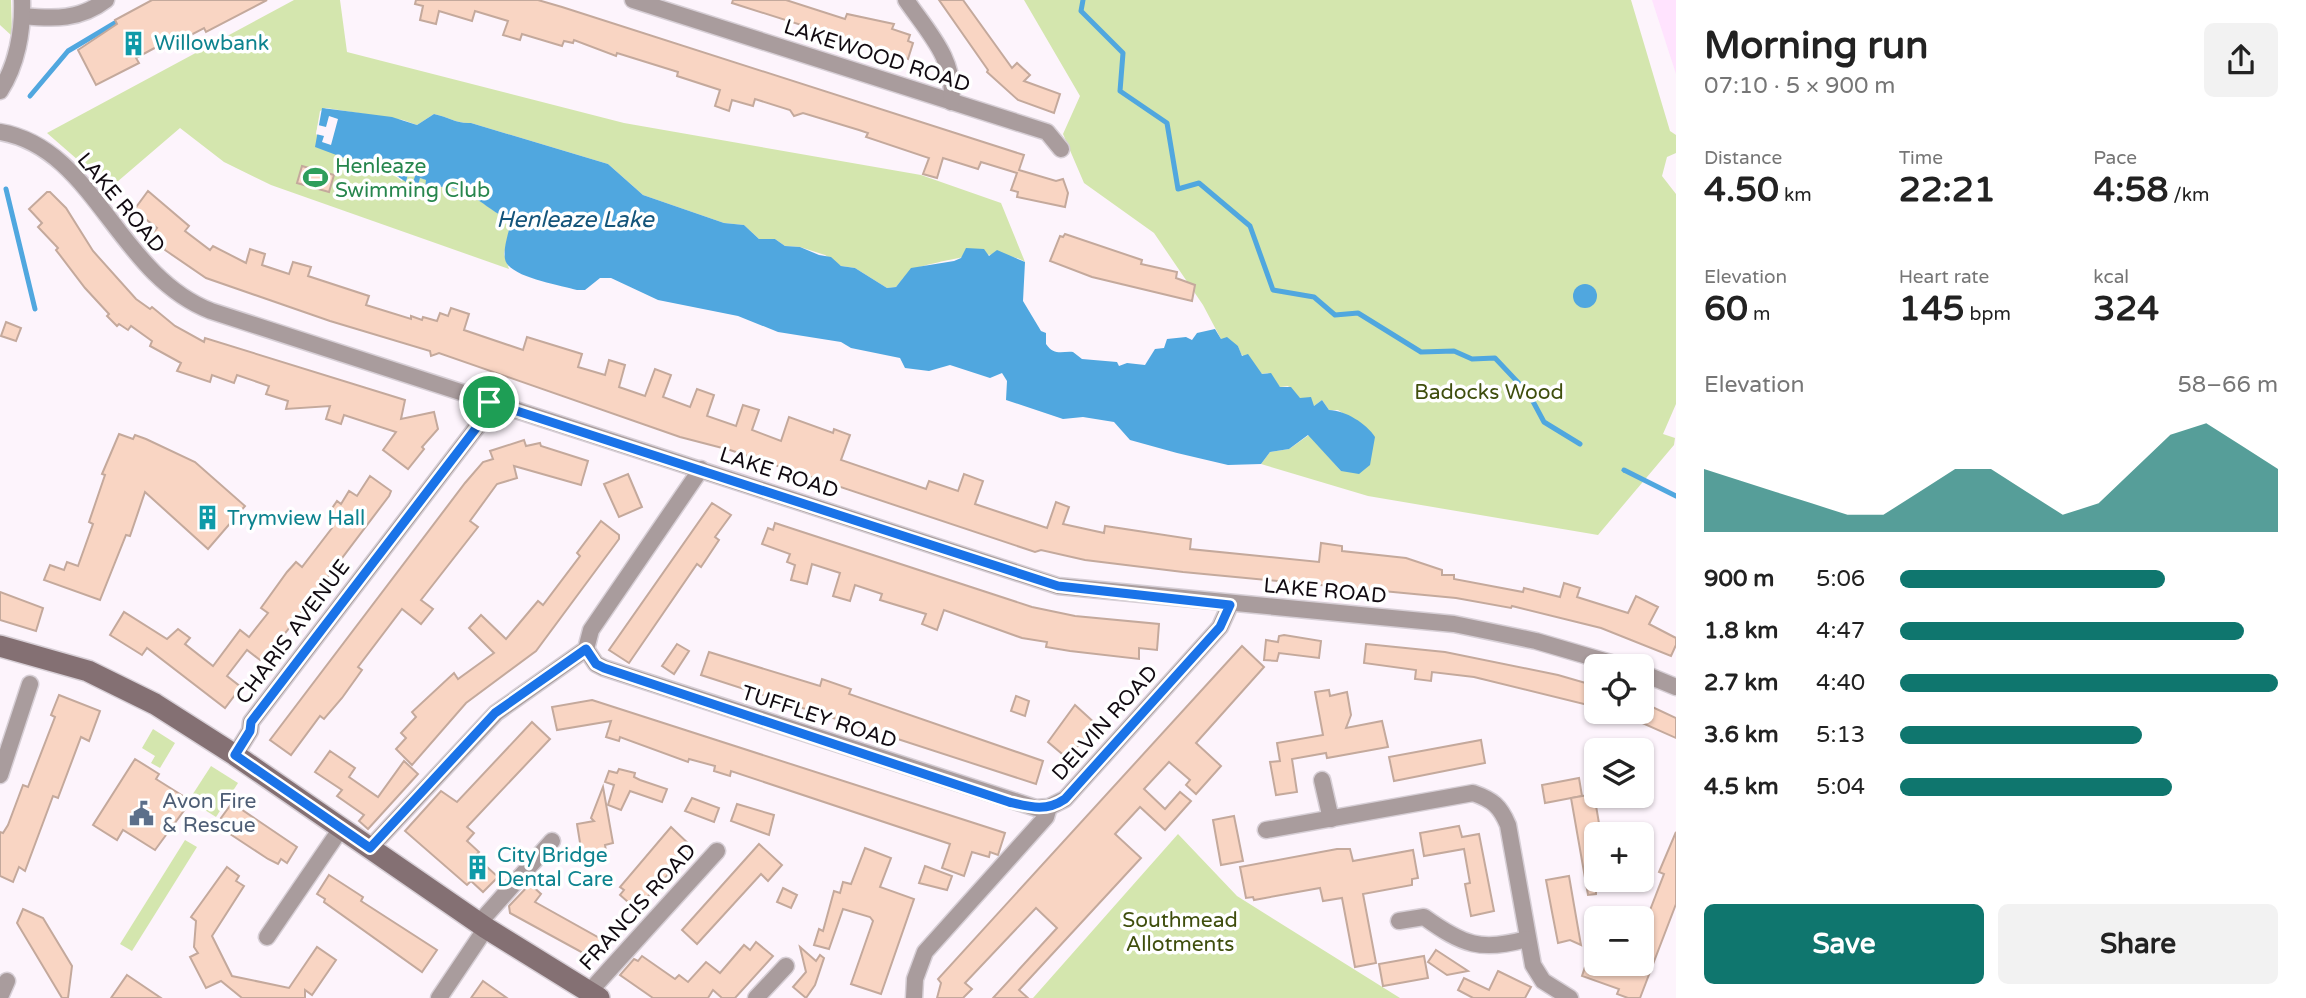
<!DOCTYPE html>
<html lang="en">
<head>
<meta charset="utf-8">
<style>
	body { margin:0; font-family:"Varela Round",sans-serif; background:#f2f2f2; color:#222; height:100vh; display:flex; flex-direction:column; font-size:26px; white-space:nowrap }
	* { box-sizing:border-box; margin:0 }
	p { font-size:23px; color:#767676 }
	.icon { flex:none; width:38px; height:38px; fill:none; stroke:currentColor; stroke-width:2; stroke-linecap:round; stroke-linejoin:round }
	.map { position:relative; flex:1; overflow:hidden }
	.drawer { display:flex; flex-direction:column; background:#fff; width:630px }
	.drawer>* { flex:none }
	.controls { position:absolute; left:1584px; top:654px; display:grid; gap:14px }
	.controls a { display:grid; place-items:center; width:70px; height:70px; border-radius:10px; background:#fff; box-shadow:0 2px 5px #0004; font-size:35px }
	.pin { position:absolute; display:grid; place-items:center; width:60px; height:60px; color:#fff; margin:-30px; border:4px solid #fff; border-radius:50%; box-shadow:0 2px 7px #0007 }
	.round { display:grid; place-items:center; flex:none; width:74px; height:74px; border-radius:10px; background:#f2f2f2 }
	.summary { display:flex; align-items:center; justify-content:space-between; height:119px; padding:0 28px }
	h1 { font-size:38px; font-weight:700; line-height:52px }
	.stats { display:grid; grid-template-columns:repeat(3,1fr); gap:10px; height:119px; padding:7px 28px }
	.stats div { display:grid; align-content:center }
	.stats b { font-size:35px; font-weight:700 }
	.stats small { font-size:19px; font-weight:400 }
	.stats p { font-size:19px }
	.chart { height:196px; padding:14px 28px }
	.chart p { display:flex; justify-content:space-between }
	.chart svg { width:100%; height:126px; margin-top:7px; fill:#0f766e; opacity:.7 }
	.primary-button { display:flex; gap:14px; margin-top:auto; padding:14px 28px }
	.primary-button a { flex:1; height:80px; border-radius:10px; background:#0f766e; color:#fff; font-size:28px; font-weight:700; line-height:80px; text-align:center }
	.primary-button a+a { background:#f2f2f2; color:#222 }
	ul { padding:0 28px; list-style:none; font-size:23px }
	li { display:grid; grid-template-columns:112px 84px 1fr; align-items:center; height:52px }
	li i { height:18px; border-radius:9px; background:#0f766e }
	main { display:flex; flex:1; min-height:0 }
	.map>svg:first-child { display:block }
	.built { fill:#ffe3fe }
	.green { fill:#d4e6ae }
	.water { fill:#50a7df }
	.pier { fill:#fdf4fc }
	.lines { fill:none; stroke-linecap:round; stroke-linejoin:round }
	.stream { stroke:#50a7df; stroke-width:5 }
	.building { fill:#f9d5c3; stroke:#c4a99c; stroke-width:2 }
	.street-casing { stroke:#d7cfd6; stroke-width:19 }
	.secondary-casing { stroke:#d7cfd6; stroke-width:24 }
	.street { stroke:#a99c9d; stroke-width:16 }
	.secondary { stroke:#847073; stroke-width:21 }
	.route-casing { stroke:#fff; stroke-width:14 }
	.route { stroke:#1a73e8; stroke-width:9 }
	.labels { text-anchor:middle; dominant-baseline:central; stroke-width:7; stroke-linejoin:round; paint-order:stroke }
	.culture-label { font-size:21px; fill:#0d838f; stroke:#fff; text-anchor:start }
	.street-label { font-size:21px; fill:#110a11; stroke:#fff }
	.leisure-label { font-size:21px; fill:#27864d; stroke:#fff; text-anchor:start }
	.park-label { font-size:21px; fill:#3f4e0d; stroke:#fff }
	.service-label { font-size:21px; fill:#4e5e75; stroke:#fff; text-anchor:start }
	.water-label { font-size:23px; font-style:italic; fill:#15557b; stroke:#fff }
</style>
</head>
<body>
<main>
<div class="map">
<svg width="1676" height="998" viewBox="0 0 1676 998">
	<rect width="100%" height="100%" fill="#fdf4fc"/>
	<!-- built -->
	<polygon class="built" points="1652,0 1676,0 1676,74"/>
	<!-- green -->
	<g class="green">
		<polygon points="0,0 11,0 12,36 0,25"/>
		<path d="M294,0H340L347,52L624,123L921,175L1001,203L1025,262C1001,246 944,260 916,268C910,269 901,281 896,287L887,288L855,268L841,266L825,255L800,247L785,246L775,239H759L744,225L724,223L643,195L608,164L471,123C457,124 448,117 434,114L417,125L403,120L326,108L320,111L316,134C331,146 345,156 362,164C380,173 380,163 402,181L408,174L415,176L413,184L420,178L427,180L425,187C467,181 478,204 511,221L504,254L509,269L271,185L224,162L180,128L110,188L47,133Z"/>
		<polygon points="1024,0 1631,0 1670,131 1676,135 1676,153 1667,157 1662,176 1676,194 1676,404 1663,434 1675,438 1674,445 1598,535 1368,496 1261,464 1270,452 1289,449 1309,435 1341,471 1351,471 1357,423 1338,410 1329,410 1322,400 1314,406 1300,399 1288,386 1280,387 1268,373 1262,374 1241,354 1238,346 1221,339 1203,305 1154,233 1084,183 1063,134 1080,96"/>
		<polygon points="153,729 175,743 160,768 151,763 155,756 142,748"/>
		<polygon points="211,766 238,783 216,817 189,800"/>
		<polygon points="1178,834 1237,896 1400,998 1033,998"/>
		<polygon points="185,840 197,847 132,951 120,944"/>
	</g>
	<!-- water -->
	<g class="water">
		<path d="M322,108L392,117L417,125L434,114C448,117 457,124 471,123L608,164L643,195L724,223L744,225L759,239H775L785,246L800,247L819,255L831,257L841,266L855,268L887,288L896,287L911,268L954,261L961,258L966,248L984,249L989,256L997,250L1025,262L1023,301L1041,331L1046,333V344C1054,356 1062,351 1073,352L1082,359L1117,362L1119,366L1127,363L1145,365L1155,349L1164,348L1167,339L1186,337L1192,340L1197,333L1215,329L1221,339L1227,337L1238,346L1242,356L1248,354L1262,374L1271,373L1280,387H1291L1300,398L1311,397L1314,406L1322,400L1329,410C1345,410 1367,424 1375,437L1370,465L1359,474L1341,471L1308,435L1289,449L1270,452L1261,464L1228,465L1177,453L1130,440L1114,422L1083,417L1063,419L1006,400L1007,381L1002,373L990,378L950,365L929,371L905,368L900,358L851,348L841,342L778,332L738,316L658,300L611,278H600L585,290H577C560,285 508,277 505,259C503,247 509,232 511,221C477,204 467,181 425,188L426,180L420,178L418,186L412,185L415,176L408,174L406,182L383,167L363,165L315,147Z"/>
		<circle cx="1585" cy="296" r="12"/>
	</g>
	<!-- pier -->
	<polygon class="pier" points="329,116 338,119 331,145 322,142 324,136 316,134 318,125 326,127"/>
	<g class="lines">
		<!-- stream -->
		<g class="stream">
			<polyline points="1083,0 1081,11 1123,53 1120,91 1167,123 1178,189 1199,183 1250,226 1273,290 1314,297 1335,315 1358,313 1421,352 1454,351 1472,359 1495,358 1529,394 1544,422 1580,444"/>
			<polyline points="30,96 68,51 120,20"/>
			<polyline points="6,189 35,309"/>
			<polyline points="1624,470 1676,496"/>
		</g>
	</g>
	<!-- building -->
	<g class="building">
		<polygon points="152,0 267,0 206,32 204,28 164,49 162,44 136,58 139,63 96,85 78,50 117,24 115,20"/>
		<polygon points="416,0 538,0 562,7 1024,155 1019,170 1056,181 1063,179 1068,193 1065,207 1017,197 1018,192 1011,190 1017,173 981,162 978,169 943,158 937,178 923,174 929,158 866,137 868,133 859,130 803,113 794,116 790,110 755,99 753,106 732,100 729,111 715,106 720,90 677,76 678,72 617,53 616,56 574,40 573,43 564,41 562,46 522,34 520,40 503,35 508,21 475,11 472,21 439,11 436,24 420,20 423,6 415,4"/>
		<polygon points="733,0 786,0 845,19 847,14 894,24 892,29 910,35 908,41 913,43 908,59 732,3"/>
		<polygon points="939,0 963,0 1012,68 1017,63 1030,75 1024,81 1060,94 1054,113 1018,100 987,72 988,70"/>
		<polygon points="302,166 334,175 329,192 297,183"/>
		<polygon points="148,191 189,226 185,231 210,250 213,246 246,263 250,249 265,254 262,265 289,274 293,262 311,267 308,276 369,296 366,305 411,319 411,316 422,320 423,317 437,321 440,313 448,316 451,308 469,314 464,330 523,350 527,337 582,354 578,367 605,375 609,360 625,365 619,387 645,396 655,369 671,375 663,397 690,407 697,389 714,395 707,416 736,426 743,405 759,410 752,430 781,441 789,417 833,433 834,429 850,435 841,460 926,489 929,481 958,491 964,474 983,481 975,504 1047,528 1056,502 1069,507 1063,524 1104,533 1105,526 1191,539 1190,549 1319,562 1321,543 1342,546 1342,551 1406,558 1442,570 1442,575 1454,575 1454,579 1523,592 1524,588 1560,597 1564,583 1580,588 1577,597 1628,613 1636,596 1658,607 1649,624 1676,638 1676,645 1671,656 1601,628 1512,606 1511,608 1456,598 1183,572 1085,560 1041,550 1035,552 730,450 680,437 439,353 431,356 430,351 330,321 206,278 165,250 163,242 152,234 157,228 134,210"/>
		<polygon points="47,192 50,192 66,208 93,251 136,299 150,309 152,307 175,326 204,342 205,338 405,400 401,419 434,412 438,429 422,447 424,449 408,469 383,450 396,432 344,415 341,424 326,419 330,406 286,409 288,401 266,394 269,386 237,375 234,383 212,375 210,382 177,371 181,363 150,346 152,341 131,326 128,330 119,324 117,326 107,316 109,314 85,288 56,250 58,248 38,227 42,223 29,209"/>
		<polygon points="1065,234 1142,260 1141,264 1177,272 1176,278 1195,285 1192,301 1092,277 1050,261 1060,236 1063,237"/>
		<polygon points="6,322 21,328 16,341 1,336"/>
		<polygon points="119,434 133,439 135,435 146,439 195,462 245,506 208,549 145,492 130,536 126,535 100,600 44,580 50,565 64,570 67,562 78,566 93,524 89,522 105,475 102,474"/>
		<polygon points="524,440 526,446 540,443 541,446 588,461 581,485 514,466 517,478 497,484 470,521 478,527 421,600 433,609 421,624 402,609 358,667 362,670 342,698 324,719 320,716 291,755 270,740 465,483 483,462 493,459 490,451"/>
		<polygon points="628,474 642,507 619,517 604,484"/>
		<polygon points="370,476 391,491 389,496 286,632 260,660 247,650 227,676 241,687 225,708 147,648 142,655 110,635 124,612 167,639 178,629 190,638 185,644 213,666 240,630 249,637 268,613 261,608 287,572 296,562 302,567 332,528 328,525 334,518 328,514 337,501 341,504 349,491 357,496"/>
		<polygon points="712,503 731,515 715,537 719,540 701,567 697,564 629,663 609,650"/>
		<polygon points="601,521 619,535 619,539 536,651 466,703 412,765 396,749 406,738 401,733 416,717 412,712 454,673 458,679 494,653 469,628 481,615 506,639 538,601 543,605 580,556 577,553"/>
		<polygon points="775,523 1032,607 1075,616 1159,624 1157,650 1139,648 1139,659 1070,651 1046,647 1047,642 1022,638 944,610 937,630 922,624 926,614 880,600 882,594 855,585 850,601 833,596 840,573 812,564 807,584 791,580 795,565 787,562 790,554 762,544 768,528 773,530"/>
		<polygon points="0,592 43,608 36,631 0,620"/>
		<polygon points="1284,635 1321,641 1319,658 1279,653 1277,661 1264,660 1266,640 1278,642 1279,636"/>
		<polygon points="677,644 689,651 674,674 662,666"/>
		<polygon points="1366,644 1445,652 1558,675 1596,686 1596,707 1474,677 1432,672 1431,681 1415,679 1416,670 1364,663"/>
		<polygon points="1242,646 1264,667 1196,743 1221,766 1196,794 1186,785 1190,780 1169,762 1144,789 1165,809 1180,792 1191,801 1165,830 1140,807 1115,834 1141,858 1019,990 1028,998 993,998 1057,928 1036,908 965,983 972,989 963,998 937,998 941,983 938,979"/>
		<polygon points="709,652 820,686 822,679 851,689 849,694 1043,761 1036,784 701,675"/>
		<polygon points="1329,690 1330,696 1347,692 1351,715 1346,728 1382,721 1388,747 1327,758 1326,753 1292,759 1297,792 1276,795 1270,762 1280,761 1277,743 1323,735 1315,692"/>
		<polygon points="59,695 100,711 89,741 81,737 58,798 53,796 25,871 19,867 13,882 0,876 0,832 3,833 8,825 23,785 28,787 55,717 51,715"/>
		<polygon points="1016,696 1029,701 1025,716 1011,711"/>
		<polygon points="592,700 1005,833 998,855 990,852 989,857 972,852 964,876 942,868 950,844 731,771 730,776 714,771 715,766 689,759 688,762 620,737 619,741 606,737 611,721 557,730 552,707"/>
		<polygon points="1075,705 1097,725 1067,758 1048,742"/>
		<polygon points="1648,705 1676,718 1676,738 1640,722"/>
		<polygon points="532,722 550,739 467,827 474,833 467,841 479,852 475,856 498,877 483,892 471,881 467,885 405,831 441,791 457,802"/>
		<polygon points="1481,740 1485,763 1394,781 1389,757"/>
		<polygon points="330,751 355,768 349,777 378,797 404,761 418,774 368,829 359,821 364,815 337,796 342,790 315,772"/>
		<polygon points="135,759 159,774 156,779 191,801 155,850 123,830 117,840 93,825"/>
		<polygon points="619,769 635,773 634,777 640,780 667,789 662,802 630,791 621,810 608,805 614,785 605,782 609,771 617,773"/>
		<polygon points="1579,778 1582,796 1545,803 1542,785"/>
		<polygon points="603,787 613,843 605,845 606,851 582,855 577,824 594,821 591,818"/>
		<polygon points="1594,794 1601,835 1596,835 1596,894 1588,895 1571,798"/>
		<polygon points="692,798 719,808 714,822 685,811"/>
		<polygon points="232,803 297,847 287,863 281,859 278,864 268,859 224,830 229,823 221,818"/>
		<polygon points="737,804 774,815 769,835 731,821"/>
		<polygon points="1234,816 1243,861 1221,865 1213,820"/>
		<polygon points="1459,826 1462,837 1479,834 1494,911 1471,916 1465,884 1470,883 1464,849 1424,856 1420,833"/>
		<polygon points="671,827 693,848 636,909 620,895 624,890 620,887"/>
		<polygon points="1676,832 1676,904 1640,998 1628,998 1617,994 1619,989 1582,976 1586,964 1642,964 1642,922 1645,923 1664,874 1659,872"/>
		<polygon points="759,844 782,865 768,881 761,874 697,944 682,930"/>
		<polygon points="865,848 891,858 880,887 914,899 881,994 851,984 873,921 870,917 843,909 829,949 814,945 819,929 823,931 834,891 840,893 843,882 851,884"/>
		<polygon points="1337,849 1350,849 1353,861 1413,850 1418,878 1412,879 1412,885 1363,894 1376,963 1355,967 1342,898 1323,901 1320,888 1254,900 1253,897 1246,898 1240,867"/>
		<polygon points="925,866 952,876 947,890 919,883"/>
		<polygon points="227,867 239,876 236,881 244,886 212,936 232,976 289,988 317,947 336,960 312,995 305,990 305,998 242,998 221,981 206,988 190,957 198,953 194,947 196,921 191,917"/>
		<polygon points="329,875 363,897 361,901 437,950 422,972 324,902 325,899 317,894"/>
		<polygon points="1569,876 1574,905 1581,945 1570,940 1558,943 1552,912 1546,880"/>
		<polygon points="530,884 541,894 535,902 610,944 594,959 510,913 509,906"/>
		<polygon points="783,888 797,895 791,908 777,902"/>
		<polygon points="23,909 43,918 72,966 68,998 62,998 17,923"/>
		<polygon points="756,942 773,956 735,998 722,998 713,990 708,998 653,998 620,975 634,959 638,961 642,956 675,979 679,975 688,982 706,962 720,973 744,945 750,950"/>
		<polygon points="800,947 816,961 820,955 824,958 815,985 806,998 793,987 806,972"/>
		<polygon points="1436,950 1468,971 1447,975 1428,962"/>
		<polygon points="1424,956 1428,978 1383,986 1379,964"/>
		<polygon points="1498,971 1531,987 1525,998 1473,998 1458,990 1464,978 1489,990"/>
		<polygon points="127,975 161,998 111,998"/>
		<polygon points="483,981 507,998 471,998"/>
	</g>
	<g class="lines">
		<defs>
			<g id="street">
				<polyline points="633,0 1047,132 1061,149"/>
				<path d="M906,0C928,32 957,61 951,102"/>
				<path d="M23,16C54,19 80,20 106,0"/>
				<path d="M0,91C17,65 23,31 22,0"/>
				<path d="M0,132C95,148 117,275 211,311L1058,586L1454,624L1536,641L1625,667"/>
				<polyline points="586,649 596,664 604,668 1036,808 1049,807 1065,799 1220,627 1230,605"/>
				<polyline points="1642,673 1676,687"/>
				<polyline points="235,755 250,731 251,722 480,423 489,402"/>
				<polyline points="0,775 30,684"/>
				<polyline points="1322,780 1331,819"/>
				<path d="M1266,830L1473,793C1493,800 1500,806 1508,825L1533,965L1543,981L1570,998"/>
				<polyline points="370,848 496,713 586,649 591,630 701,469"/>
				<path d="M1399,921L1424,917C1463,945 1481,952 1527,939"/>
				<polyline points="479,923 552,841"/>
				<polyline points="267,937 342,827"/>
				<polyline points="590,991 717,851"/>
				<polyline points="0,997 7,981"/>
				<polyline points="439,998 486,928"/>
				<polyline points="756,998 786,966"/>
				<polyline points="914,998 915,979 925,952 1046,817 1049,807"/>
			</g>
			<polyline id="secondary" points="0,646 88,671 155,704 235,755 486,928 599,998"/>
		</defs>
		<!-- street casing -->
		<use href="#street" class="street-casing"/>
		<!-- secondary casing -->
		<use href="#secondary" class="secondary-casing"/>
		<!-- street -->
		<use href="#street" class="street"/>
		<!-- secondary -->
		<use href="#secondary" class="secondary"/>
	</g>
	<g class="lines">
		<defs>
			<path id="route" d="M489,402L1058,586L1230,605L1220,627L1065,799C1046,812 1030,807 1009,802L604,668L596,664L586,649L495,713L370,848L235,755L250,731L251,722L480,423Z"/>
		</defs>
		<!-- route casing -->
		<use href="#route" class="route-casing"/>
		<!-- route -->
		<use href="#route" class="route"/>
	</g>
	<!-- icons -->
	<defs>
		<symbol id="building-bare" viewBox="-9 -9 18 18"><path d="M-4-6H4V6H1V3H-1V6H-4ZM-2.5-4.3h1.7v1.8h-1.7ZM.8-4.3h1.7v1.8H.8ZM-2.5-1h1.7V.8h-1.7ZM.8-1h1.7V.8H.8Z" fill="#0f9aa8" stroke="#fff" stroke-width="2.5" paint-order="stroke"/></symbol>
		<symbol id="stadium-bare" viewBox="-9 -9 18 18"><path d="M0-5a6.5 5 0 1 0 0 10a6.5 5 0 1 0 0-10ZM-3.5-1.8h7v3.6h-7Z" fill="#2e9e5b" stroke="#fff" stroke-width="2.5" paint-order="stroke"/></symbol>
		<symbol id="civic-bare" viewBox="-9 -9 18 18"><path d="M-.6-6.5H3V-4.5H.6V-3L4-1V1h2V6H-6V1h2V-1L-.6-3ZM-1.2 2.5V6h2.4V2.5Z" fill="#5c6f8a" stroke="#fff" stroke-width="2.5" paint-order="stroke"/></symbol>
	</defs>
	<g fill-rule="evenodd">
		<use href="#building-bare" x="116" y="26" width="35" height="35"/>
		<use href="#stadium-bare" x="298" y="160" width="35" height="35"/>
		<use href="#building-bare" x="190" y="500" width="35" height="35"/>
		<use href="#civic-bare" x="124" y="796" width="35" height="35"/>
		<use href="#building-bare" x="460" y="850" width="35" height="35"/>
	</g>
	<g class="labels">
		<!-- culture labels -->
		<g class="culture-label">
			<text x="154" y="43">Willowbank</text>
			<text x="227" y="518">Trymview Hall</text>
			<text x="497" y="855">City Bridge<tspan x="497" dy="24">Dental Care</tspan></text>
		</g>
		<!-- street labels -->
		<g class="street-label">
			<text transform="translate(877 56) rotate(18)">LAKEWOOD ROAD</text>
			<text transform="translate(121 203) rotate(50)">LAKE ROAD</text>
			<text transform="translate(779 473) rotate(18)">LAKE ROAD</text>
			<text transform="translate(1325 591) rotate(5)">LAKE ROAD</text>
			<text transform="translate(293 632) rotate(-53)">CHARIS AVENUE</text>
			<text transform="translate(819 717) rotate(18)">TUFFLEY ROAD</text>
			<text transform="translate(1105 723) rotate(-48)">DELVIN ROAD</text>
			<text transform="translate(638 907) rotate(-48)">FRANCIS ROAD</text>
		</g>
		<!-- leisure labels -->
		<g class="leisure-label">
			<text x="335" y="166">Henleaze<tspan x="335" dy="24">Swimming Club</tspan></text>
		</g>
		<!-- park labels -->
		<g class="park-label">
			<text x="1489" y="392">Badocks Wood</text>
			<text x="1180" y="920">Southmead<tspan x="1180" dy="24">Allotments</tspan></text>
		</g>
		<!-- service labels -->
		<g class="service-label">
			<text x="162" y="801">Avon Fire<tspan x="162" dy="24">&amp; Rescue</tspan></text>
		</g>
		<!-- water labels -->
		<g class="water-label">
			<text x="575" y="220">Henleaze Lake</text>
		</g>
	</g>
</svg>
<div class="controls">
<a><svg class="icon" aria-label="locate" viewBox="0 0 24 24"><circle cx="12" cy="12" r="6"/><path d="M12 2v4M12 18v4M2 12h4M18 12h4"/></svg></a>
<a><svg class="icon" aria-label="layers" viewBox="0 0 24 24"><path d="M12 4l9 5-9 5-9-5zM3 14l9 5 9-5"/></svg></a>
<a>+</a>
<a>−</a>
</div>
<div class="pin" style="left:489px;top:402px;background:#1e9e55"><svg class="icon" aria-label="arrive" viewBox="0 0 24 24"><path d="M6 21V4h12l-3 4 3 4H6"/></svg></div>
</div>
<section class="drawer">
<div class="summary"><div><h1>Morning run</h1><p>07:10 · 5 × 900 m</p></div><a class="round"><svg class="icon" aria-label="share" viewBox="0 0 24 24"><path d="M12 15V3M7 8l5-5 5 5M5 13v7h14v-7"/></svg></a></div>
<div class="stats">
<div><p>Distance</p><b>4.50<small> km</small></b></div>
<div><p>Time</p><b>22:21</b></div>
<div><p>Pace</p><b>4:58<small> /km</small></b></div>
</div>
<div class="stats">
<div><p>Elevation</p><b>60<small> m</small></b></div>
<div><p>Heart rate</p><b>145<small> bpm</small></b></div>
<div><p>kcal</p><b>324</b></div>
</div>
<div class="chart"><p><span>Elevation</span>58–66 m</p>
<svg viewBox="0 0 160 44" preserveAspectRatio="none"><path d="M0 44V22L10 26L20 30L30 34L40 38L50 38L60 30L70 22L80 22L90 30L100 38L110 34L120 22L130 10L140 6L150 14L160 22V44z"/></svg>
</div>
<ul>
<li><b>900 m</b>5:06<i style="width:70%"></i></li>
<li><b>1.8 km</b>4:47<i style="width:91%"></i></li>
<li><b>2.7 km</b>4:40<i style="width:100%"></i></li>
<li><b>3.6 km</b>5:13<i style="width:64%"></i></li>
<li><b>4.5 km</b>5:04<i style="width:72%"></i></li>
</ul>
<div class="primary-button"><a>Save</a><a>Share</a></div>
</section>
</main>
</body>
</html>
